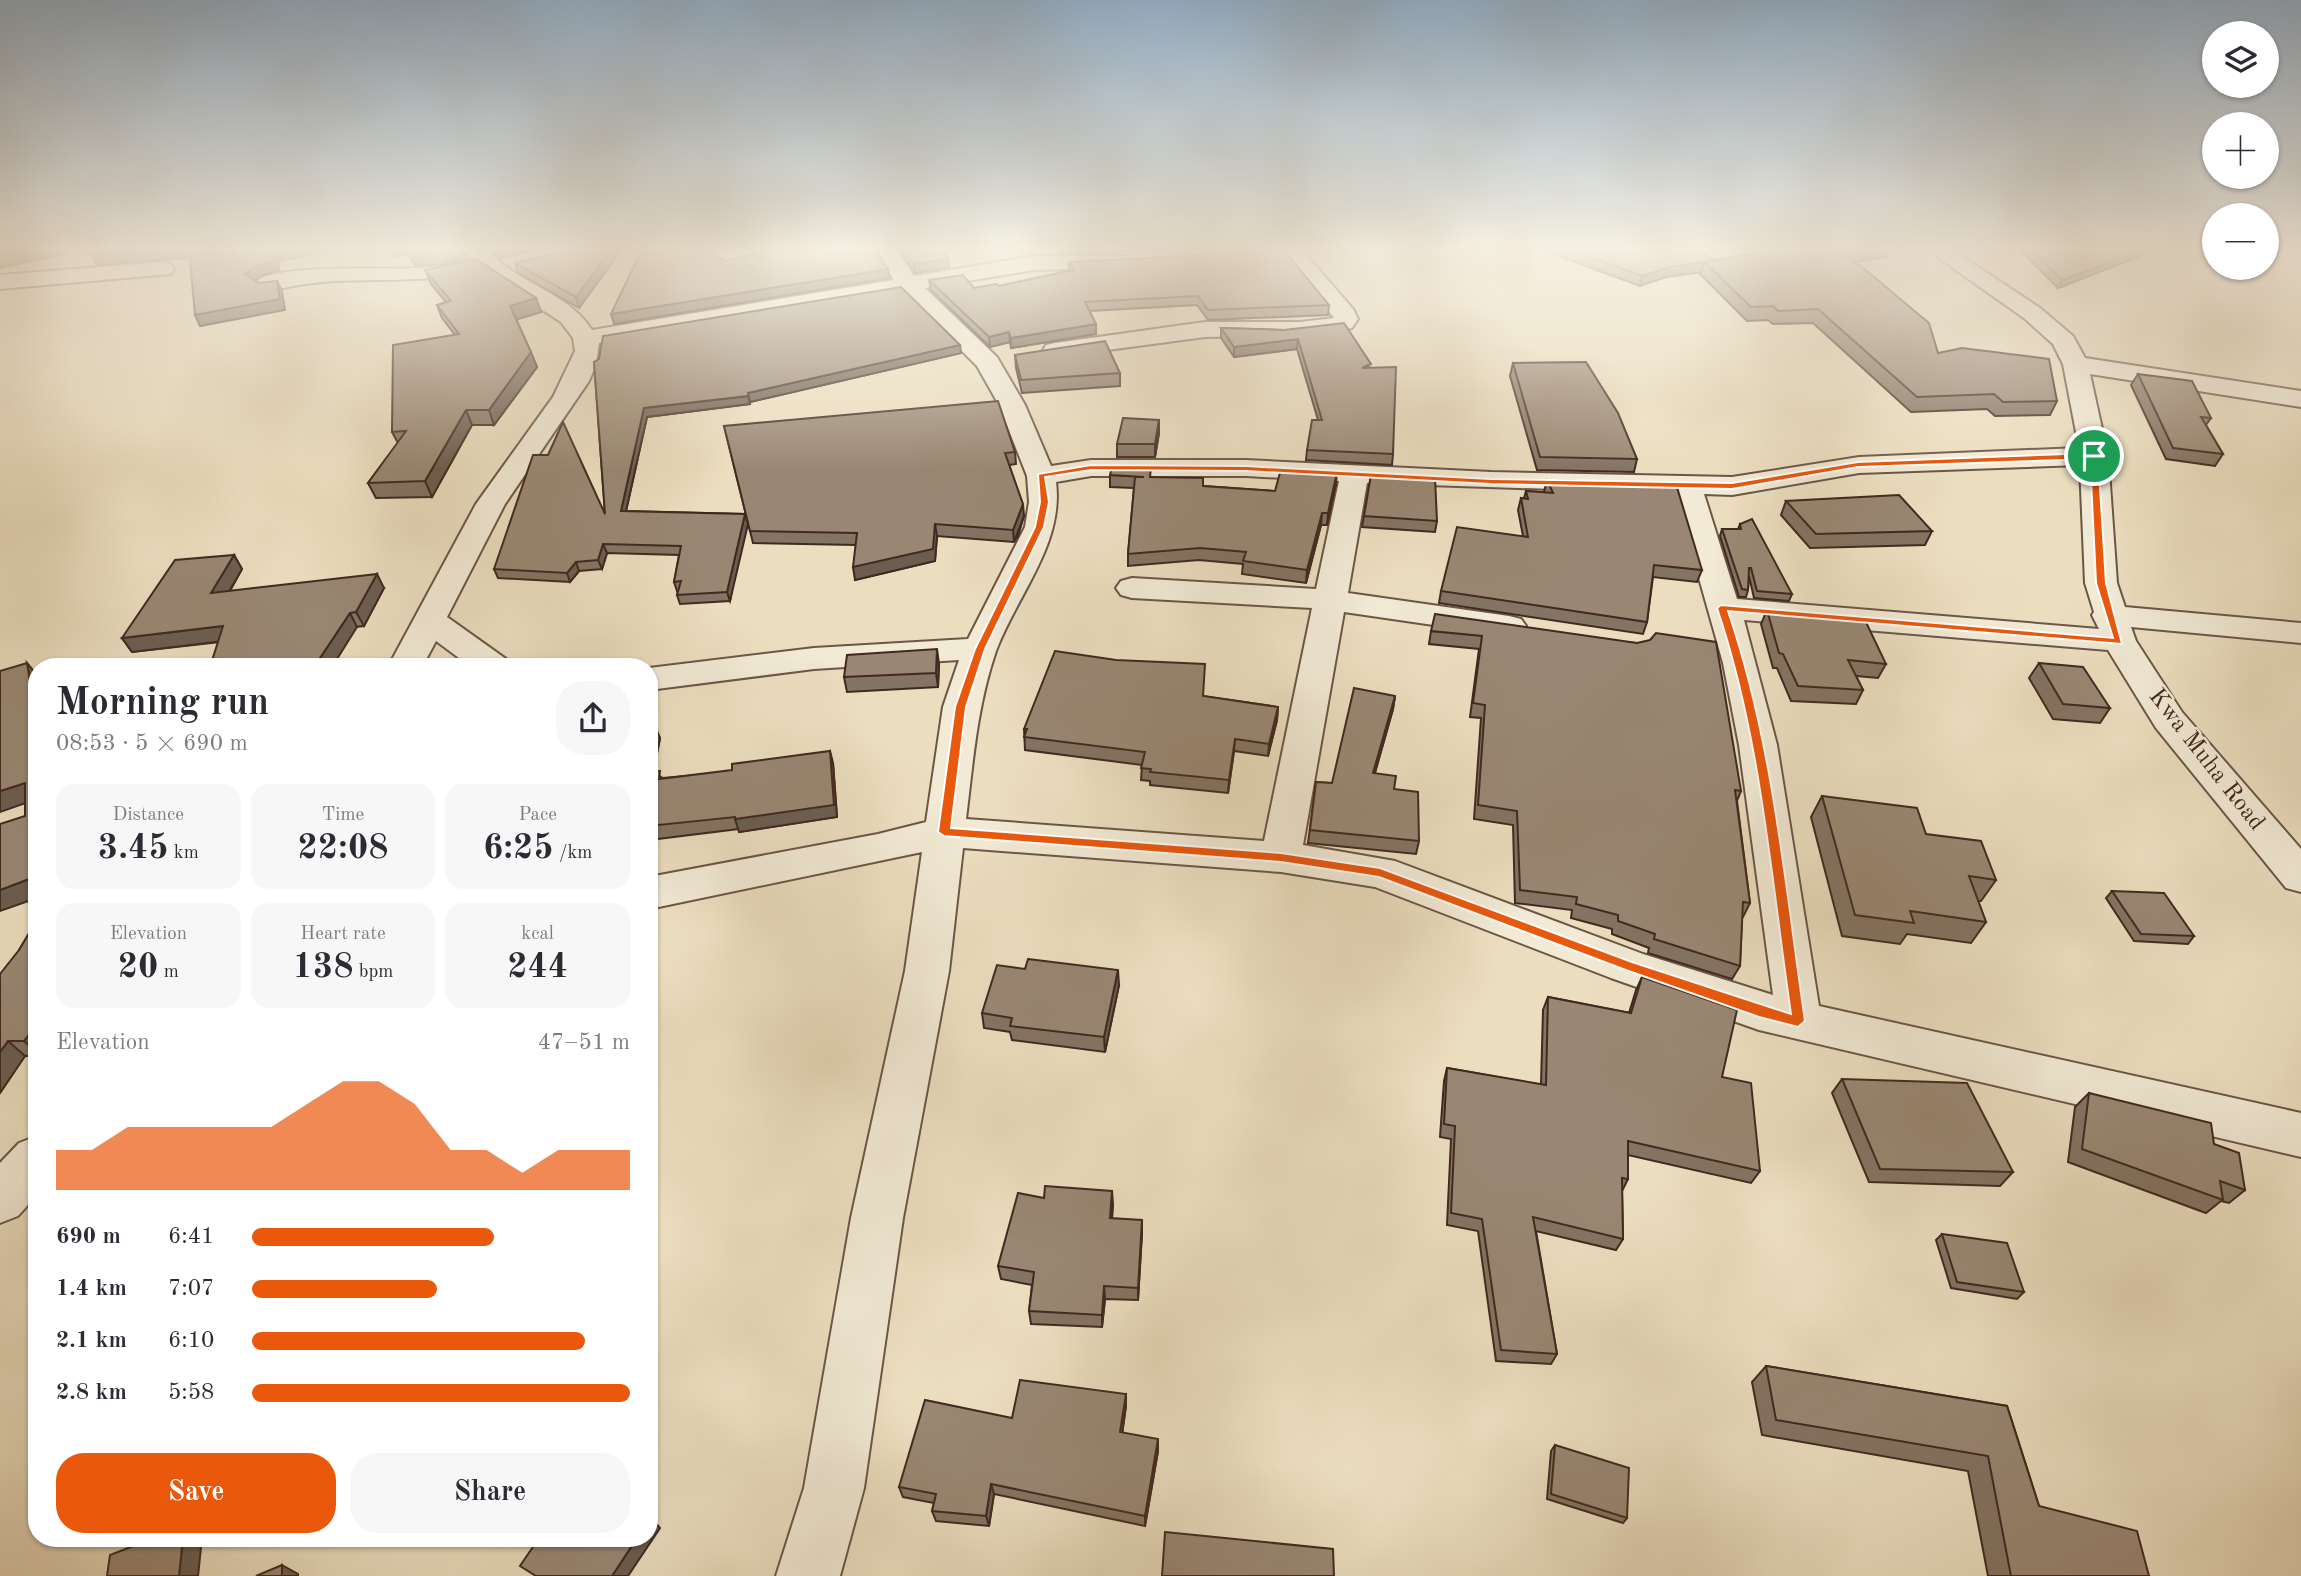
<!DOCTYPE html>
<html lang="en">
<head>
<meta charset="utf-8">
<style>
	body { margin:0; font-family:"Old Standard TT",serif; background:#f7f7f7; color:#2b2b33; height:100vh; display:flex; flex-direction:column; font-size:26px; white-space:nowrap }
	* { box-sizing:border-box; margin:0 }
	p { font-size:23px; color:#7c7c81 }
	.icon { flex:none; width:38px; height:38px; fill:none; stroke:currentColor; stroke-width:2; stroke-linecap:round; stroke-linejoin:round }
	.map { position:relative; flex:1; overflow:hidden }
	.panel { position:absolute; left:28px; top:658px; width:630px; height:889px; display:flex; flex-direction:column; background:#fff; border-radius:28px; box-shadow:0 2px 5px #0004 }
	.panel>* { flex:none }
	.controls { position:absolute; left:2202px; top:21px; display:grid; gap:14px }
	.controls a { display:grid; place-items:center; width:77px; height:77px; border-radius:50%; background:#fff; box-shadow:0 2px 5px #0004; font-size:35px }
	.pin { position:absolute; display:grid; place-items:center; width:60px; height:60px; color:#fff; margin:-30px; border:4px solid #fff; border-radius:50%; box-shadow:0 2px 7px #0007 }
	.round { display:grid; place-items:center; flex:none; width:74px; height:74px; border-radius:28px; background:#f7f7f7 }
	.head { display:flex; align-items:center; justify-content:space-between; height:119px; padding:0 28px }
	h1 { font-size:38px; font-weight:700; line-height:52px }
	.figures { display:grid; grid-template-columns:repeat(3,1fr); gap:10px; height:119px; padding:7px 28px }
	.figures div { display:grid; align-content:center; border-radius:18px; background:#f7f7f7; text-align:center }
	.figures b { font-size:35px; font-weight:700 }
	.figures small { font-size:19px; font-weight:400 }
	.figures p { font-size:19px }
	.chart { height:196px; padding:14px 28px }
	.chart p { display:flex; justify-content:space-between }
	.chart svg { width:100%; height:126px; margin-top:7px; fill:#ea580c; opacity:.7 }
	.cta { display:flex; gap:14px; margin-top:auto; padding:14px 28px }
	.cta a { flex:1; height:80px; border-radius:28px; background:#ea580c; color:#fff; font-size:28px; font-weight:700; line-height:80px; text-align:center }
	.cta a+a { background:#f7f7f7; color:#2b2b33 }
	ul { padding:0 28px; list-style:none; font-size:23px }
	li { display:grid; grid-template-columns:112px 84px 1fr; align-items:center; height:52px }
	li i { height:18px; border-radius:9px; background:#ea580c }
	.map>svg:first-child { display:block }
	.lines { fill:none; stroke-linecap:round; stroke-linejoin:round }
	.street-casing { stroke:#6c5648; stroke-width:4 }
	.street { fill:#f2ead5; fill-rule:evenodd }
	.wall { fill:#847463; stroke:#412920; stroke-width:2 }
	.shaded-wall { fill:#6b5e50; stroke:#412920; stroke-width:2 }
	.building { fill:#998773; stroke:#412920; stroke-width:2 }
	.route { fill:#ea580c; stroke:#fff; stroke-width:2; fill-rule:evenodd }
	.labels { text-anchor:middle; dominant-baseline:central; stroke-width:5; stroke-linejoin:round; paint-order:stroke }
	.street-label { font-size:24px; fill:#412920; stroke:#f2ead5 }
</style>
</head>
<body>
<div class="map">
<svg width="2301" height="1576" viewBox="0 0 2301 1576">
	<rect width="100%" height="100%" fill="#ebdebf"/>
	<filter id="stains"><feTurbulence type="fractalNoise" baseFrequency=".00286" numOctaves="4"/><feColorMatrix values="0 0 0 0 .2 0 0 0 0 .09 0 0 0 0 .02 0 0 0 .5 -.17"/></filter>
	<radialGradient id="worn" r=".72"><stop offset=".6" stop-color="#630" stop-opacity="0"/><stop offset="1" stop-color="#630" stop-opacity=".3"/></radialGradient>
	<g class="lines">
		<defs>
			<g id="street">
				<path d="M464,249H487C516,284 567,291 592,330L894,280L874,249H896L914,276L1034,256H1127L1130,261L1119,268L1034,270L925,288L997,357L1025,405L1051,466L1091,460H1246L1491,472L1732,477L1859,457L2079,448L2063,364L2053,344L2024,318L1926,249H1951L2040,308L2073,336L2085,358L2301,391V407L2090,374L2108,456L2117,583L2125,607L2301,623V643L2131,627L2136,641L2182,712L2301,849V892L2286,888L2156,728L2108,650L1744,620L1777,745L1819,1006L2301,1113V1157L1759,1030L1611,978L1375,887L1281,872L963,848L949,971L903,1218L864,1488L840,1576H776L804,1488L851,1218L905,971L922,852L649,909V877L878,834L926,822L943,707L959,660L814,669L649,690V668L814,648L968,639L1025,527L1029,502L1027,476L999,405L977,366L903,292L599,343L596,365L589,381L505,504L447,617L506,659L511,667H471L436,641L422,667H388L476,504L553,397L575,351L573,338L561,322L481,270C417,287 356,274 293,286C281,288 261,296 253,284C267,263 390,270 419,268C437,267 454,264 472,259ZM2080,465L2085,583L2094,612L2092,615L2099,629L1737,599L1704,494L1732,495L1859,473ZM1091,476H1246L1339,481L1316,589L1132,578L1121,581L1116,588L1121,595L1132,598L1312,608L1264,841L966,819C973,762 977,706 996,651C1017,595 1064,544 1056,482ZM1367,483L1675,493L1723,663L1739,745L1773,995L1643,954L1395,861L1303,845L1344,612L1509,636L1521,633L1526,626L1521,619L1509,616L1348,593Z"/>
				<polygon points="1278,249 1301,249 1353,309 1358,319 1352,328 1315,335 1205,337 1055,357 1046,355 1043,350 1046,345 1055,343 1205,322 1300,322 1334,318"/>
				<polygon points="163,262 171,264 174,269 171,274 0,289 0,275"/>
				<polygon points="37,1136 37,1195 18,1216 0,1223 0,1163 19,1143"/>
			</g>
		</defs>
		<!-- street casing -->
		<use href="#street" class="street-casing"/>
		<!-- street -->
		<use href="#street" class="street"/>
	</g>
	<!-- wall -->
	<g class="wall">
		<polygon points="389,249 464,249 467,257 444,264 416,266 407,254 394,257"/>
		<polygon points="490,249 541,249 499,258"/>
		<polygon points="576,249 622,249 579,308 518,273 515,263"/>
		<polygon points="899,249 940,249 948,259 949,267 915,273"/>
		<polygon points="1057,249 1185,249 1059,253"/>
		<polygon points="1540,249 1695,249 1713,260 1779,249 1890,249 1887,257 1854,262 1938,353 2057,401 2050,415 1995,416 1987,409 1911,412 1813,323 1773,324 1768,320 1747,321 1700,274 1701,272 1666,277 1640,286"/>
		<polygon points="2019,249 2158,249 2058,288"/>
		<polygon points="1069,262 1329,305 1328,315 1208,320 1197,305 1090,311 1096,334 1011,348 1010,342 990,347 931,290 929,280 974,288 999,286 1069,271"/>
		<polygon points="425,270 536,298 541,312 516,319 537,367 494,425 472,425 432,497 376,498 368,483 398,443 392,432 455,335 442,318 437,305 446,302 431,284"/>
		<polygon points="1221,328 1284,330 1371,368 1393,454 1392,465 1306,460 1307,450 1318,420 1297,349 1234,357 1221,338"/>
		<polygon points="961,353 750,402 750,404 647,417 626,511 745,514 730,601 680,604 677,595 678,591 677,591 674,582 679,555 607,553 602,569 579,571 570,582 498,578 494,569 605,514 594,362"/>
		<polygon points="1015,355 1120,373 1120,386 1022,393 1016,368"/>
		<polygon points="1513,363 1637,459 1634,472 1537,470 1510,376"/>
		<polygon points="2138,374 2211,418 2206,425 2223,454 2215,466 2166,459 2131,385"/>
		<polygon points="724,426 1015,452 1016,464 1009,465 1024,516 1018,536 1014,542 937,536 935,561 855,580 856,545 753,543"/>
		<polygon points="1159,433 1155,457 1117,457 1117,444"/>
		<polygon points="1110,475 1151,477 1203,486 1275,491 1336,483 1327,525 1321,525 1306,583 1242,574 1243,564 1199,560 1128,566 1128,554 1134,488 1110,487"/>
		<polygon points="1371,475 1437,521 1435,532 1362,527"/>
		<polygon points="1547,480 1702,570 1697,582 1653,577 1647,622 1643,634 1439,603 1441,591 1523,536 1518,510 1521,498 1524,498 1526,491 1544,492"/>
		<polygon points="1786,501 1932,531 1925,545 1810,548 1781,515"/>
		<polygon points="1740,524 1792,594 1789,601 1754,598 1749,576 1748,590 1746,597 1739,597 1720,536 1722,529 1738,529"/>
		<polygon points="234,555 242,569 230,591 384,588 364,626 132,652 122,638"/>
		<polygon points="1767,610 1886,664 1878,678 1856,676 1863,690 1856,704 1791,701 1777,668 1773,668 1761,624"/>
		<polygon points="1431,631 1637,643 1741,791 1737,801 1750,903 1743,917 1742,917 1740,966 1732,979 1648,953 1649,948 1612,934 1612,929 1571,918 1572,910 1515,903 1513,825 1474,819 1481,718 1470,717 1479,649 1429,644"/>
		<polygon points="2039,663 2110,708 2100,723 2053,719 2029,678"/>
		<polygon points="939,664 938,687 847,692 844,677"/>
		<polygon points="649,681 653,692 651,726 660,738 653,772 663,778 833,763 837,817 739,832 739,829 649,840"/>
		<polygon points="1203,696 1278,707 1277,720 1268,756 1234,751 1228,793 1150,785 1150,781 1141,780 1142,765 1025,750 1024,729"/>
		<polygon points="1395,696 1393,709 1375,773 1394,789 1419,841 1416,854 1308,843 1316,782 1332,783"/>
		<polygon points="1822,796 1926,834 1996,880 1981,901 1978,901 1986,922 1971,943 1907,934 1900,944 1842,936 1811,817"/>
		<polygon points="2112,891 2194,936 2188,944 2134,941 2106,898"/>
		<polygon points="37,920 37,1056 25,1056 0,1093 19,950"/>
		<polygon points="1642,977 1722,1077 1760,1171 1751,1183 1628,1155 1628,1179 1622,1191 1623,1239 1616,1250 1536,1231 1557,1354 1551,1364 1496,1361 1478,1231 1447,1225 1451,1139 1440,1137 1444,1081 1447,1068 1541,1085 1543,1010 1548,997 1629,1013 1636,990"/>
		<polygon points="1119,985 1105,1052 1012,1040 1010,1032 984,1028 982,1013"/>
		<polygon points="1842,1079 2013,1172 2000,1186 1869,1182 1832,1093"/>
		<polygon points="2089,1093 2214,1144 2245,1190 2229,1203 2221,1201 2206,1213 2068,1162 2075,1107"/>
		<polygon points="1044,1198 1113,1204 1112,1218 1142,1233 1138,1300 1105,1299 1102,1327 1031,1324 1029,1311 1032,1285 1001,1279 998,1266"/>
		<polygon points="1942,1234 2024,1292 2017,1299 1951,1288 1936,1240"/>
		<polygon points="1766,1366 2007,1406 2039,1506 2149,1576 1988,1576 1968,1471 1762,1435 1752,1382"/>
		<polygon points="1126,1394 1126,1406 1122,1433 1158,1451 1145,1526 994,1494 989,1526 936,1521 932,1511 934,1503 903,1497 899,1487 1012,1418"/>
		<polygon points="1555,1445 1627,1518 1623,1523 1547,1499 1551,1451"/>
	</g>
	<!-- shaded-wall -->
	<g class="shaded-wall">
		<polygon points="33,249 87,249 0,268 0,256"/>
		<polygon points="160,249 190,249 194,257 97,265 91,254"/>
		<polygon points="282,249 339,249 278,261 279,271 263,275 251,285 245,274 273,251"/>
		<polygon points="391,249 404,249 407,254 394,257"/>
		<polygon points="455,249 464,249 467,257 444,264 416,266 412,256"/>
		<polygon points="496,249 541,249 499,258"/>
		<polygon points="612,249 622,249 579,308 576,297"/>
		<polygon points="1860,249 1890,249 1887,257 1831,265 1836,253"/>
		<polygon points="2145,249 2158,249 2058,288 2062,280"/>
		<polygon points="948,259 949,267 915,273 914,264"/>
		<polygon points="1704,262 1701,272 1666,277 1640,286 1642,276 1669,267"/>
		<polygon points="888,269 890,278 614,324 611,314"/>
		<polygon points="277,281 282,291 285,310 200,326 195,315"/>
		<polygon points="536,298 541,312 515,320 510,306"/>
		<polygon points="1096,324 1096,334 1011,348 1011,338"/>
		<polygon points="1009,332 1010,342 990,347 989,337"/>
		<polygon points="1298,339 1297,349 1234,357 1234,347"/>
		<polygon points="960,345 961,353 750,402 748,393"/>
		<polygon points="531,352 537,367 494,425 489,410"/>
		<polygon points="748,396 750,404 647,417 624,520 621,511 644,408"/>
		<polygon points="466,410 472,425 432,497 425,481"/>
		<polygon points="1159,420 1159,433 1155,457 1155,444"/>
		<polygon points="1337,472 1336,483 1327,525 1328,513"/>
		<polygon points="1023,504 1024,516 1014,542 1013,530"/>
		<polygon points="1322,513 1321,525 1306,583 1307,570"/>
		<polygon points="745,514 748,524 730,601 727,592"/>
		<polygon points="935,524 937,536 935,561 855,580 853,567"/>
		<polygon points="603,544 607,553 602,569 598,560"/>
		<polygon points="234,555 242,569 220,607 211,593"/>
		<polygon points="576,562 579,571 570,582 567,573"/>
		<polygon points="377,574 384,588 364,626 356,612"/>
		<polygon points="350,613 357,627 332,667 314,667"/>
		<polygon points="223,626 232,640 132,652 122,638"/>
		<polygon points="937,649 939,664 938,687 936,673"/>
		<polygon points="27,663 37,675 37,719"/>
		<polygon points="649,681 653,692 650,739 649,738"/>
		<polygon points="1395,696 1393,709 1371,786 1373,773"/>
		<polygon points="1278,707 1277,720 1268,756 1269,744"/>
		<polygon points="655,726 660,738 651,785 649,782 649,756"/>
		<polygon points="1235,739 1234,751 1228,793 1229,780"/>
		<polygon points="830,751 833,763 837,817 739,832 735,819"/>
		<polygon points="25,783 37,799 0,812 0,791"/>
		<polygon points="37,876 37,898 0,911 0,890"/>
		<polygon points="1118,970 1119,985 1105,1052 1104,1037"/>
		<polygon points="37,1024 37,1053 24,1041"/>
		<polygon points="8,1041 25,1056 0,1093 0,1052"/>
		<polygon points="1112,1191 1113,1204 1111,1231 1110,1218"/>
		<polygon points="1142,1220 1142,1233 1138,1300 1138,1288"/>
		<polygon points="1104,1286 1105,1299 1102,1327 1102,1315"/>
		<polygon points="1126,1394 1126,1406 1121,1443 1120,1432"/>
		<polygon points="1158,1439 1158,1451 1145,1526 1145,1516"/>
		<polygon points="991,1484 994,1494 989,1526 986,1516"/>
		<polygon points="651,1517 660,1528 628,1576 612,1576 637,1538 649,1538 649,1520"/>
		<polygon points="183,1538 202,1538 198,1576 179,1576"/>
		<polygon points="282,1565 298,1574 298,1576 282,1576"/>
	</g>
	<!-- building -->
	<g class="building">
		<polygon points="0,249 33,249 0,256"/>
		<polygon points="93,249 160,249 91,254"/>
		<polygon points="189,249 282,249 273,251 274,261 258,265 245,274 259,283 277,281 280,299 195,315"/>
		<polygon points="406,249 455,249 440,254 412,256"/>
		<polygon points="577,249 612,249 576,297 515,263"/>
		<polygon points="642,249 708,249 724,261 777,249 875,249 888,269 611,314"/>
		<polygon points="904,249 940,249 948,259 914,264"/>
		<polygon points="1260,249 1283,249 1329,305 1208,310 1198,296 1085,302 1096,324 1011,338 1009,332 989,337 929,280 963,275 974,288 996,284 999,286 1074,270 1069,262 1187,256"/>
		<polygon points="1569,249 1695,249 1713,260 1704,262 1705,262 1669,267 1642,276"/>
		<polygon points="1780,249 1860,249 1836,253 1861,266 1929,323 1938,353 1962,348 2049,359 2057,401 2003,402 1994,394 1917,397 1818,309 1778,311 1773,306 1751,307 1704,262"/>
		<polygon points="2030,249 2145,249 2062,280"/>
		<polygon points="476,259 536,298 510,306 531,352 489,410 466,410 425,481 368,483 406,431 392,432 393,345 459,334 437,305 451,301 425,270"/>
		<polygon points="901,287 960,345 748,393 748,396 644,408 621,511 745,514 727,592 677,595 681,581 674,582 681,546 603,544 598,560 576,562 567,573 494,569 533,455 548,455 563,422 605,514 594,362 599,359 603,336"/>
		<polygon points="1344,323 1371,364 1362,368 1396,367 1393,454 1307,450 1312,420 1322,420 1298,339 1234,347 1221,328 1284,330"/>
		<polygon points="1105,341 1120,373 1021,380 1015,355"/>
		<polygon points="1586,362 1618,413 1637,459 1540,457 1513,363"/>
		<polygon points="2138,374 2192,381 2211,418 2201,417 2223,454 2173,448"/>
		<polygon points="998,401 1015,452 1005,453 1023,504 1013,530 935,524 933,549 853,567 857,533 750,531 724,426"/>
		<polygon points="1123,418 1159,420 1155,444 1117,444"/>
		<polygon points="1112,467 1151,467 1150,477 1203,478 1203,486 1275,491 1281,469 1337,472 1328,513 1322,513 1307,570 1243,561 1246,552 1200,548 1128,554 1135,477 1144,477 1110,475"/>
		<polygon points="1371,475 1435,477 1437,521 1364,516"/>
		<polygon points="1547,480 1676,484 1702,570 1654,565 1647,622 1441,591 1457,527 1528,537 1521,498 1528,499 1526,491 1553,493"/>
		<polygon points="1899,495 1932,531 1816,534 1786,501"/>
		<polygon points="1752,519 1792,594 1757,591 1751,568 1749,568 1748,590 1742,589 1722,529 1741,529 1740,524"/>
		<polygon points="234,555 211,593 377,574 356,612 350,613 314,667 210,667 223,626 122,638 175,560"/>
		<polygon points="1767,610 1864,618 1886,664 1848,660 1863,690 1798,686 1783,654 1779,653"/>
		<polygon points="1435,614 1637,643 1650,640 1656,633 1716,642 1741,791 1735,790 1750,903 1743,902 1740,966 1654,939 1655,934 1618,921 1618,915 1576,904 1577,897 1520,890 1517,811 1478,805 1485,705 1473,703 1482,636 1431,631"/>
		<polygon points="937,649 936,673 844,677 847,655"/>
		<polygon points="1055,651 1116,660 1205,664 1203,696 1278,707 1269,744 1235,739 1229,780 1150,772 1151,769 1141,768 1145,752 1024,737 1027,729 1024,729"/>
		<polygon points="27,663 36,718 37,717 37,876 0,890 0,824 25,816 25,783 0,791 0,671"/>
		<polygon points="2039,663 2083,667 2110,708 2063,704"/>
		<polygon points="1354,688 1395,696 1373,773 1396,776 1394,789 1418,792 1419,841 1310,830 1316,782 1332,783"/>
		<polygon points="649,726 655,726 649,756"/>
		<polygon points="830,751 834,805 735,819 735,817 649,826 649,773 660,771 659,779 732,770 732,764"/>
		<polygon points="1822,796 1917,808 1926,834 1981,841 1996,880 1969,876 1986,922 1910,911 1914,923 1855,915"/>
		<polygon points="2112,891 2164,893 2194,936 2141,934"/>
		<polygon points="37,920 37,1024 24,1041 8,1041 0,1052 0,974 19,950"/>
		<polygon points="1028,959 1118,970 1104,1037 1010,1026 1012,1018 982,1013 997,965 1025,969"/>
		<polygon points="1642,977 1737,1010 1722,1077 1751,1083 1760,1171 1628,1141 1628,1179 1622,1178 1623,1239 1533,1217 1557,1354 1501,1350 1482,1219 1451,1213 1455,1126 1444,1124 1447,1068 1546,1085 1548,997 1631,1013"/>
		<polygon points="1842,1079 1967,1083 2013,1172 1880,1169"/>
		<polygon points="2089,1093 2211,1123 2214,1144 2239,1153 2245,1190 2220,1181 2223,1200 2082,1149"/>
		<polygon points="1045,1186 1112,1191 1110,1218 1142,1220 1138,1288 1104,1286 1102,1315 1029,1311 1034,1272 998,1266 1018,1193 1044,1198"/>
		<polygon points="1942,1234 2007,1243 2024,1292 1957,1282"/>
		<polygon points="1766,1366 2007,1406 2039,1506 2137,1531 2149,1576 2011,1576 1988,1456 1776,1420"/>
		<polygon points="1020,1380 1126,1394 1120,1432 1158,1439 1145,1516 991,1484 986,1516 932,1511 936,1494 899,1487 925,1400 1012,1418"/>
		<polygon points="1555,1445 1629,1468 1627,1518 1551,1494"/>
		<polygon points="1165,1532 1333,1549 1334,1576 1162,1576"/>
		<polygon points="154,1538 183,1538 179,1576 107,1576 110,1555"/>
		<polygon points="539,1538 637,1538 612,1576 536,1576 520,1566"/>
		<polygon points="282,1565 282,1576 256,1576"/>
	</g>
	<!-- sky -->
	<linearGradient id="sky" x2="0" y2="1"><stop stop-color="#92acc2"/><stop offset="0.53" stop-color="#f6f0e2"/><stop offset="1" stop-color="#f6f0e2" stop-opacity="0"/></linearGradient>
	<rect width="2301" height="470" fill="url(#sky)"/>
	<!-- route -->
	<path class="route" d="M2094,453L2098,456L2106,583L2122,644L1728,611C1773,742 1785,885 1805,1021L1798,1027L1759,1017L1623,969L1379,877L1281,862L944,836L938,832L955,707L975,649L1035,527L1040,502L1038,474L1091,465L1246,466L1491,479L1732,483L1858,462ZM2090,459L2096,583L2113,638L1721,605L1717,608C1761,738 1771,878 1791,1014L1632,962L1380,868L1281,853L951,828L966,707L985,649L1044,527L1049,502L1045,477L1091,470L1246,471L1491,484L1732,489L1858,467Z"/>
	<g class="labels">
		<!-- street labels -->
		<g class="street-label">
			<text transform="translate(2206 760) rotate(52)">Kwa Muha Road</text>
		</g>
	</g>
	<rect width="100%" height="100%" filter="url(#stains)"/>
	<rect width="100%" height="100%" fill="url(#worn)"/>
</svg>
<div class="controls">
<a><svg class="icon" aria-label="layers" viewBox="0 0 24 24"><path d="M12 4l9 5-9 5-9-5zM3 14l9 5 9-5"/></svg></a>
<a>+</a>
<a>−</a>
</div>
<div class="pin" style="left:2094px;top:456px;background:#1e9e55"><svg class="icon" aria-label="arrive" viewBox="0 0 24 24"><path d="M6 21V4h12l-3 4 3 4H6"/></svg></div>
<section class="panel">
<div class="head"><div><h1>Morning run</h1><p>08:53 · 5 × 690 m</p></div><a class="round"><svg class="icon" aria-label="share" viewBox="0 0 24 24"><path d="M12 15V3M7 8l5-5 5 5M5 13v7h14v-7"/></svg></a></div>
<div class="figures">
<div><p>Distance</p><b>3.45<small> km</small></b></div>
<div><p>Time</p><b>22:08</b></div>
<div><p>Pace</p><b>6:25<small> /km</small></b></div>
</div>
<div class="figures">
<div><p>Elevation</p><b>20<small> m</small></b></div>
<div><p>Heart rate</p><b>138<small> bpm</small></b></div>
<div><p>kcal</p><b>244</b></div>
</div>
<div class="chart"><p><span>Elevation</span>47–51 m</p>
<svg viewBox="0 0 160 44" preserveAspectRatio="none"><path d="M0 44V30L10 30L20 22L30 22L40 22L50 22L60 22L70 14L80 6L90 6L100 14L110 30L120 30L130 38L140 30L150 30L160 30V44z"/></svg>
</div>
<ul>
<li><b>690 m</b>6:41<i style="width:64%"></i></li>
<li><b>1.4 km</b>7:07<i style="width:49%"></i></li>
<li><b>2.1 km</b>6:10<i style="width:88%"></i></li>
<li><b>2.8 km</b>5:58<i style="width:100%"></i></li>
</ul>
<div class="cta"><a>Save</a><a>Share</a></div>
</section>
</div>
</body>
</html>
